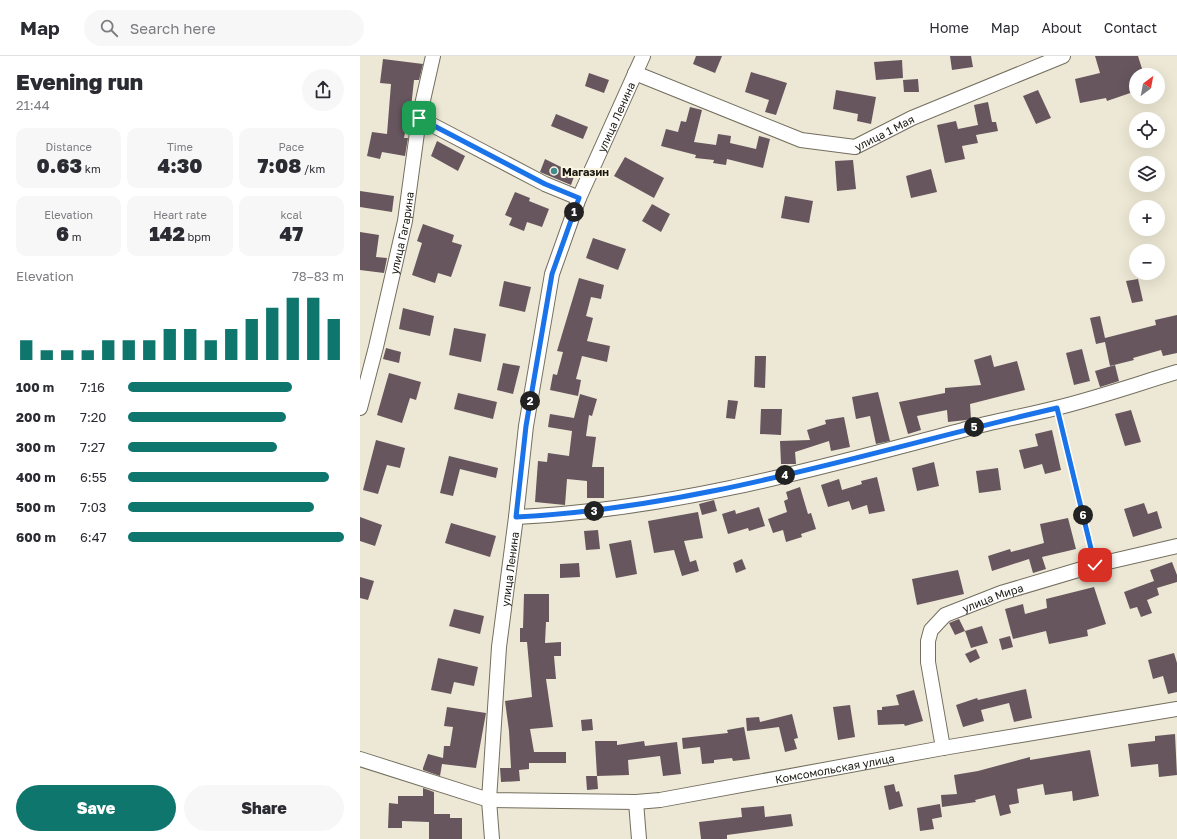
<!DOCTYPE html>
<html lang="en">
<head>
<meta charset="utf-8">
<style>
	body { margin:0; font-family:"Golos Text",sans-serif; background:#f7f7f7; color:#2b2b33; height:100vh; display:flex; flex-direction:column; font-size:15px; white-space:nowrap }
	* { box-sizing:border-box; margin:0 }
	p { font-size:13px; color:#7c7c81 }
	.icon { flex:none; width:22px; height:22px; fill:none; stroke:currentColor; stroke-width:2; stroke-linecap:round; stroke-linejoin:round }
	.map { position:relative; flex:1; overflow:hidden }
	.sheet { display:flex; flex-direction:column; background:#fff; width:360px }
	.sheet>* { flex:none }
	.needle { width:26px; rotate:32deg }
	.buttons { position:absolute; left:769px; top:12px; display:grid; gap:8px }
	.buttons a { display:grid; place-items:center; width:36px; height:36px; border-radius:50%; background:#fff; box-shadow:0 4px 16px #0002; font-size:20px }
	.pin { position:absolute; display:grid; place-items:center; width:34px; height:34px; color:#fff; margin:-17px; border-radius:8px; box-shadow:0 2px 6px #0006 }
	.km { position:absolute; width:20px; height:20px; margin:-10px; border-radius:50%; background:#222; color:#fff; font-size:11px; line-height:20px; text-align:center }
	.round { display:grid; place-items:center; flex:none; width:42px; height:42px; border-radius:21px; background:#f7f7f7 }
	.overview { display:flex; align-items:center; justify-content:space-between; height:68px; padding:0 16px }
	h1 { font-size:22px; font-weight:800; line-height:30px }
	.stats { display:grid; grid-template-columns:repeat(3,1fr); gap:6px; height:68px; padding:4px 16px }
	.stats div { display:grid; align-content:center; border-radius:10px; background:#f7f7f7; text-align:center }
	.stats b { font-size:20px; font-weight:800 }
	.stats small { font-size:11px; font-weight:400 }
	.stats p { font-size:11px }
	.chart { height:112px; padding:8px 16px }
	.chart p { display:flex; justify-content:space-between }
	.chart svg { width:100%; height:72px; margin-top:4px; stroke:#0f766e; stroke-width:6 }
	.primary-button { display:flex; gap:8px; margin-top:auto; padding:8px 16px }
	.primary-button a { flex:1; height:46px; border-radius:24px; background:#0f766e; color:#fff; font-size:16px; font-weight:800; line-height:46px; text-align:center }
	.primary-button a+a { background:#f7f7f7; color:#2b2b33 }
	ul { padding:0 16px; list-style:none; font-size:13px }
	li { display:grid; grid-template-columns:64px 48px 1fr; align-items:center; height:30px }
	li i { height:10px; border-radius:5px; background:#0f766e }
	header { display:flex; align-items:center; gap:24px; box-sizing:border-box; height:56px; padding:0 20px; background:#fff; border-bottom:1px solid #e1e1e2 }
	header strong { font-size:19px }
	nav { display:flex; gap:22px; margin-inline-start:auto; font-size:14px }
	.search { width:280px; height:36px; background:#f7f7f7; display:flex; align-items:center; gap:10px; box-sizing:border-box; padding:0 14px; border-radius:22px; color:#7c7c81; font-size:15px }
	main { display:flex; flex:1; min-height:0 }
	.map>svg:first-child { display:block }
	.building { fill:#67565e }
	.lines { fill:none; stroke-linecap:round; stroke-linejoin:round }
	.minor-casing { stroke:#736e5e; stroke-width:16 }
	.path { stroke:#837f72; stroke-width:2.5; stroke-dasharray:3 2; stroke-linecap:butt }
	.minor { stroke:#fff; stroke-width:14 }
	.route-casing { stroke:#fff; stroke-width:8 }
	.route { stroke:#1a73e8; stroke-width:5 }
	.poi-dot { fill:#438b90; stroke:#faf5e2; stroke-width:1.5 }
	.labels { text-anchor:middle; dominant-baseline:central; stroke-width:4; stroke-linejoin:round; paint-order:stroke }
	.street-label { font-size:11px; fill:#1a1811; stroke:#faf5e2 }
	.poi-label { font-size:11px; font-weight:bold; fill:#1a1811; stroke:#faf5e2; text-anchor:start }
</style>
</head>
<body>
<header>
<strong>Map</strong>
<div class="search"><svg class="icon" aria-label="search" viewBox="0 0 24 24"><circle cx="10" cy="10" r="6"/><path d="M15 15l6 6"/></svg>Search here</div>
<nav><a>Home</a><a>Map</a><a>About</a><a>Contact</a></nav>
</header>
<main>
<section class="sheet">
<div class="overview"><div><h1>Evening run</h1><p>21:44</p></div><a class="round"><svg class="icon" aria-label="share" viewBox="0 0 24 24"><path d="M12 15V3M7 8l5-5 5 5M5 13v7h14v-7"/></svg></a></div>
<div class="stats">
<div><p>Distance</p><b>0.63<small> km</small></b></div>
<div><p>Time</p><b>4:30</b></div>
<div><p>Pace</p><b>7:08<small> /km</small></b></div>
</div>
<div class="stats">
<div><p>Elevation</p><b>6<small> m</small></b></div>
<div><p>Heart rate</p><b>142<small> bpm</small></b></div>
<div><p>kcal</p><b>47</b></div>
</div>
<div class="chart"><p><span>Elevation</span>78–83 m</p>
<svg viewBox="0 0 160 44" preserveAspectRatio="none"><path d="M5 44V32M15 44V38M25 44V38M35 44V38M45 44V32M55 44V32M65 44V32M75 44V25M85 44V25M95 44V32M105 44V25M115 44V19M125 44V12M135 44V6M145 44V6M155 44V19"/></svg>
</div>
<ul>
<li><b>100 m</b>7:16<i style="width:76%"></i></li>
<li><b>200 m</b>7:20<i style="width:73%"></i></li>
<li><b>300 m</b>7:27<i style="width:69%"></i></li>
<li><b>400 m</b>6:55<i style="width:93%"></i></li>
<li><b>500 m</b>7:03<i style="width:86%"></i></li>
<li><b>600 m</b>6:47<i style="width:100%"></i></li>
</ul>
<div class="primary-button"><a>Save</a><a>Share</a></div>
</section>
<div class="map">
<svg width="817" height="783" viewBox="0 0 817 783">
	<rect width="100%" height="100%" fill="#ede8d5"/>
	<!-- building -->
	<g class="building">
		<polygon points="336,0 362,0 355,17 333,8"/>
		<polygon points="590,0 611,0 613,11 592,14"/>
		<polygon points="735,0 778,0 784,19 776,19 776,35 747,45 746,42 720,47 715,23 740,17"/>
		<polygon points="23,3 63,8 59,24 54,24 50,61 48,61 44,82 48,82 45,100 22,96 20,103 7,100 12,76 27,78 31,28 20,27"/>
		<polygon points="542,4 543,22 516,24 514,6"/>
		<polygon points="391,16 427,27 416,59 405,56 409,44 385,36"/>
		<polygon points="229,17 249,24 244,37 225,30"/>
		<polygon points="558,23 559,36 544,36 543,24"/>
		<polygon points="476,34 516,41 511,68 497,65 498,58 473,53"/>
		<polygon points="678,34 691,62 676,68 663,40"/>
		<polygon points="628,46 632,66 636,66 638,75 616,79 618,87 602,90 605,103 585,107 577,69 596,65 598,73 618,69 614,49"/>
		<polygon points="330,51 342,54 334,86 356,89 358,78 371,80 370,87 396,93 399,80 410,83 403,112 367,103 366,109 353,107 354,104 335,102 336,99 301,90 306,73 318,76 321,65 326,66"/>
		<polygon points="196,58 228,71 223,83 191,70"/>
		<polygon points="77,85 105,100 98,115 71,100"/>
		<polygon points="265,101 304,122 294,142 254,120"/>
		<polygon points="185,103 215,118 211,129 180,116"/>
		<polygon points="493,104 496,133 477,135 475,105"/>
		<polygon points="571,113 577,136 551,142 546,120"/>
		<polygon points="0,135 34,140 32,156 0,151"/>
		<polygon points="155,136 170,142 169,145 189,153 182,171 167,166 164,175 149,169 152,162 145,159"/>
		<polygon points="425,140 453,145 449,167 421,162"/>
		<polygon points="292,148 310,158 301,176 282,165"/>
		<polygon points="63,168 94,179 92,186 102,189 91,221 78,217 75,227 52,219 62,187 57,185"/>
		<polygon points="0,176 19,179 16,201 27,202 24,217 0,214"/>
		<polygon points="233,182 266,193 258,214 226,202"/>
		<polygon points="219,222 244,229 241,243 231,241 226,260 233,262 227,285 250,290 247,306 222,300 216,323 221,324 218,340 190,334 193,318 197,319 203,296 197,295"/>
		<polygon points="778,223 783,245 772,247 766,225"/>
		<polygon points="144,225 171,231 165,256 139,250"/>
		<polygon points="43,252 74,260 70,280 39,273"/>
		<polygon points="817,259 817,297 803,300 801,294 773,302 774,304 750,310 745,286 736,288 730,262 740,260 745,282 796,269 795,264"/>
		<polygon points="94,272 126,278 121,306 89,299"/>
		<polygon points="26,292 41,296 39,307 23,303"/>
		<polygon points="722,293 730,325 714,329 706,297"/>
		<polygon points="631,299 634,311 657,305 665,334 610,348 611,363 606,364 588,366 587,354 557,360 561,374 548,378 539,346 585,337 585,332 621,329 614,304"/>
		<polygon points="395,300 406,300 405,332 394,331"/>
		<polygon points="143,307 160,310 153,338 137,334"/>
		<polygon points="755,309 759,325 740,331 735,315"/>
		<polygon points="29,317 61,326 56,344 50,342 42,367 17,359"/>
		<polygon points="518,336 530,385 516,388 510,360 496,363 492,341"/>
		<polygon points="98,337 137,346 133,363 94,353"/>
		<polygon points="220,338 237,343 232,360 229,359 226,380 236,381 232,411 244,411 244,442 227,442 227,425 207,423 205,449 175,446 178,405 187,406 188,397 209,400 212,375 188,371 190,358 214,362"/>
		<polygon points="368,344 378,345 375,363 366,362"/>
		<polygon points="401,353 422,353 421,379 400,378"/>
		<polygon points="771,354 781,386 765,390 755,358"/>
		<polygon points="484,361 490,391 471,395 469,385 435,396 436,408 421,408 420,385 450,384 447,374 466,368 465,364"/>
		<polygon points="692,374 701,414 685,418 682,408 664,413 659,394 678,390 675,378"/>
		<polygon points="16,384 45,392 40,412 27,409 18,438 3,434"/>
		<polygon points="89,400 138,412 136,422 100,413 93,440 80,437"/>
		<polygon points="574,406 579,430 557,435 552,412"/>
		<polygon points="638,412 641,434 619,437 616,415"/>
		<polygon points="517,421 525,455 509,458 507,449 492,454 489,445 468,451 461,429 479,423 482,434 502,428 501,425"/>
		<polygon points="440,431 448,458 451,457 456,473 441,478 442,481 426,486 423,474 413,477 408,463 427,456 424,445 428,443 426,436"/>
		<polygon points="354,444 357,455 342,459 339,448"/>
		<polygon points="784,447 788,458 797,455 802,472 773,481 764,453"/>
		<polygon points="399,451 405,470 389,475 388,472 368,478 362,458 375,454 376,458"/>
		<polygon points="338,456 343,482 324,485 330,506 336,504 339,515 322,520 314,494 294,497 288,465"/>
		<polygon points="0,461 22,469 15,490 0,485"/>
		<polygon points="708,462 716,493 682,501 686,513 673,517 669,503 632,515 628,500 650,493 651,496 684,487 680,468"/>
		<polygon points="91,467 136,480 130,501 85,487"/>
		<polygon points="238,474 240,493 226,494 224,475"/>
		<polygon points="271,484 277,518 256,522 249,488"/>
		<polygon points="382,503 386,513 376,517 373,507"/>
		<polygon points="812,506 817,519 817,526 797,532 799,539 787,544 792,557 781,561 777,551 770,553 764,536 794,525 790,514"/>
		<polygon points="219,507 220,521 200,522 200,508"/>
		<polygon points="598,514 604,538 557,549 552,523"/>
		<polygon points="0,521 14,525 8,544 0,542"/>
		<polygon points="734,531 746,568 727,574 728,580 689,588 686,575 653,583 645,553 663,548 665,558 687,552 686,543"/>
		<polygon points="164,538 189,538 189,566 186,566 185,587 201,586 201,600 194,600 196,623 186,623 193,671 170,673 174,696 206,696 206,707 169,707 169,713 159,714 160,725 141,726 140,712 151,712 149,675 145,645 172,641 167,586 160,586 160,572 163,572"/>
		<polygon points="94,553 124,560 120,578 89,570"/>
		<polygon points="599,563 605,575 595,579 589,567"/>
		<polygon points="622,570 628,587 611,592 605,575"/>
		<polygon points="650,580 653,591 642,594 639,583"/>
		<polygon points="616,593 620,602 610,607 605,598"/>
		<polygon points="814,597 817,607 817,636 808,638 803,620 793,623 788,604"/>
		<polygon points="78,602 118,611 114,630 94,626 91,638 71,634"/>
		<polygon points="666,633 672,662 654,666 649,647 621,654 624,665 603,671 596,649 617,642 618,644"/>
		<polygon points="554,634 563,665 545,670 544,668 518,669 517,654 522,654 522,651 539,649 536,639"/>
		<polygon points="490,649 495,681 478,684 473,651"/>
		<polygon points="87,651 126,657 116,712 82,708 80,720 63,714 63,712 68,698 83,702 84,690 90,690 93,671 84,670"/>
		<polygon points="432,658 438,682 434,683 437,693 425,696 419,671 387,675 386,662 399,661 400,666"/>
		<polygon points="232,663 233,674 222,675 221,664"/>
		<polygon points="384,671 390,703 373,705 372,702 354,704 354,707 342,708 340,691 323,693 322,682 368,677 367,674"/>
		<polygon points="815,678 817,719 799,721 798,708 771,711 768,688 795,685 795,680"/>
		<polygon points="235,685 257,685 257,689 284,685 285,690 317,686 321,718 303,720 300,700 268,704 269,719 237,720 238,733 227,734 226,720 237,720"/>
		<polygon points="730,694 739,740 713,745 712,735 685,739 683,728 657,733 659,747 649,749 651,757 640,760 635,739 615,744 616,746 582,751 581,739 597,738 594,719 618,715 670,701 670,704"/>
		<polygon points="534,728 536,736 539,735 543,750 529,754 524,730"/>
		<polygon points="63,732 74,736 74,758 90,758 90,762 102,762 102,783 69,783 69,766 42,765 42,772 28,772 29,747 38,748 38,740 63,740"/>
		<polygon points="580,748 582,761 572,763 574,773 560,775 557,752"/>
		<polygon points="404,750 405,761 431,758 433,770 367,779 367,783 341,783 339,766 382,761 381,752"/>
	</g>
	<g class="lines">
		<defs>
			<g id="minor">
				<path id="s1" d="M275,17L441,84L495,91L552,62L703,0"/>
				<polyline points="59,62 185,128 219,142"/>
				<path id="s2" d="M0,352L16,291L45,165L59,62L73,0"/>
				<path d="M156,461C309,454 456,413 603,374C634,365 665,360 696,352C737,342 777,328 817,316"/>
				<path id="s3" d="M583,692L568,606V585L571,574L585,559L641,537L735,509L817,490"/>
				<path id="s4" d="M0,703L129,744L276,746L300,744L583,692L817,653"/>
				<polyline points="276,746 279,783"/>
				<path id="s5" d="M132,783L129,744L139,591L156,461L166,370L192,218L219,142L283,0"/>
			</g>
		</defs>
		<!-- minor casing -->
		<use href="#minor" class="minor-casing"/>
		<!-- path -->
		<polyline class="path" points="700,364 732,497"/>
		<!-- minor -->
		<use href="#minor" class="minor"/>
	</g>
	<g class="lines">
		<defs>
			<path id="route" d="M59,62L185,128L219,142L192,218L166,370L156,461C341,452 517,393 697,352L735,509"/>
		</defs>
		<!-- route casing -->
		<use href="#route" class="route-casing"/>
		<!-- route -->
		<use href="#route" class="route"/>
	</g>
	<!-- markers -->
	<circle class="poi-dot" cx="194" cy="115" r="4"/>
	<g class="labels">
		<!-- street labels -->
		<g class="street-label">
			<text stroke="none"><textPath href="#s5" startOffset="739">улица Ленина</textPath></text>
			<text stroke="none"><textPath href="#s1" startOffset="266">улица 1 Мая</textPath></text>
			<text stroke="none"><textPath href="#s2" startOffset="180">улица Гагарина</textPath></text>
			<text stroke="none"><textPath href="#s5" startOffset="271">улица Ленина</textPath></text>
			<text stroke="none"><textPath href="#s3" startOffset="191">улица Мира</textPath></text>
			<text stroke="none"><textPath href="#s4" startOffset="484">Комсомольская улица</textPath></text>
		</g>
		<!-- poi labels -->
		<g class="poi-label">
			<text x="202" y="115">Магазин</text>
		</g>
	</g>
</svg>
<div class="buttons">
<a><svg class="needle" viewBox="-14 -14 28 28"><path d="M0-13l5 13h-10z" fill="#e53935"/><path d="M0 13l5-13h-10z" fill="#7c7c81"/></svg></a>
<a><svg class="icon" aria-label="locate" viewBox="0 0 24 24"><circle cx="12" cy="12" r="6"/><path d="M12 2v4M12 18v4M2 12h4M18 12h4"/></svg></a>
<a><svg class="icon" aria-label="layers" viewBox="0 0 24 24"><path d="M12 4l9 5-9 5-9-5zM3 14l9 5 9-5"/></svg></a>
<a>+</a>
<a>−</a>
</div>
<div class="pin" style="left:59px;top:62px;background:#1e9e55"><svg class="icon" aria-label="arrive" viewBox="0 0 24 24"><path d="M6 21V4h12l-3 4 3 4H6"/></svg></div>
<div class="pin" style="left:735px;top:509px;background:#d93025"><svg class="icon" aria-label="check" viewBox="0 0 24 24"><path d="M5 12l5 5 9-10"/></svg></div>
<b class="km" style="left:214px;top:156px">1</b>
<b class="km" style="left:170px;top:345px">2</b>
<b class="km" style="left:234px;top:455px">3</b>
<b class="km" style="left:425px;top:419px">4</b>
<b class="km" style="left:614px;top:371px">5</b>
<b class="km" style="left:723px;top:459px">6</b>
</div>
</main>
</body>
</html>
